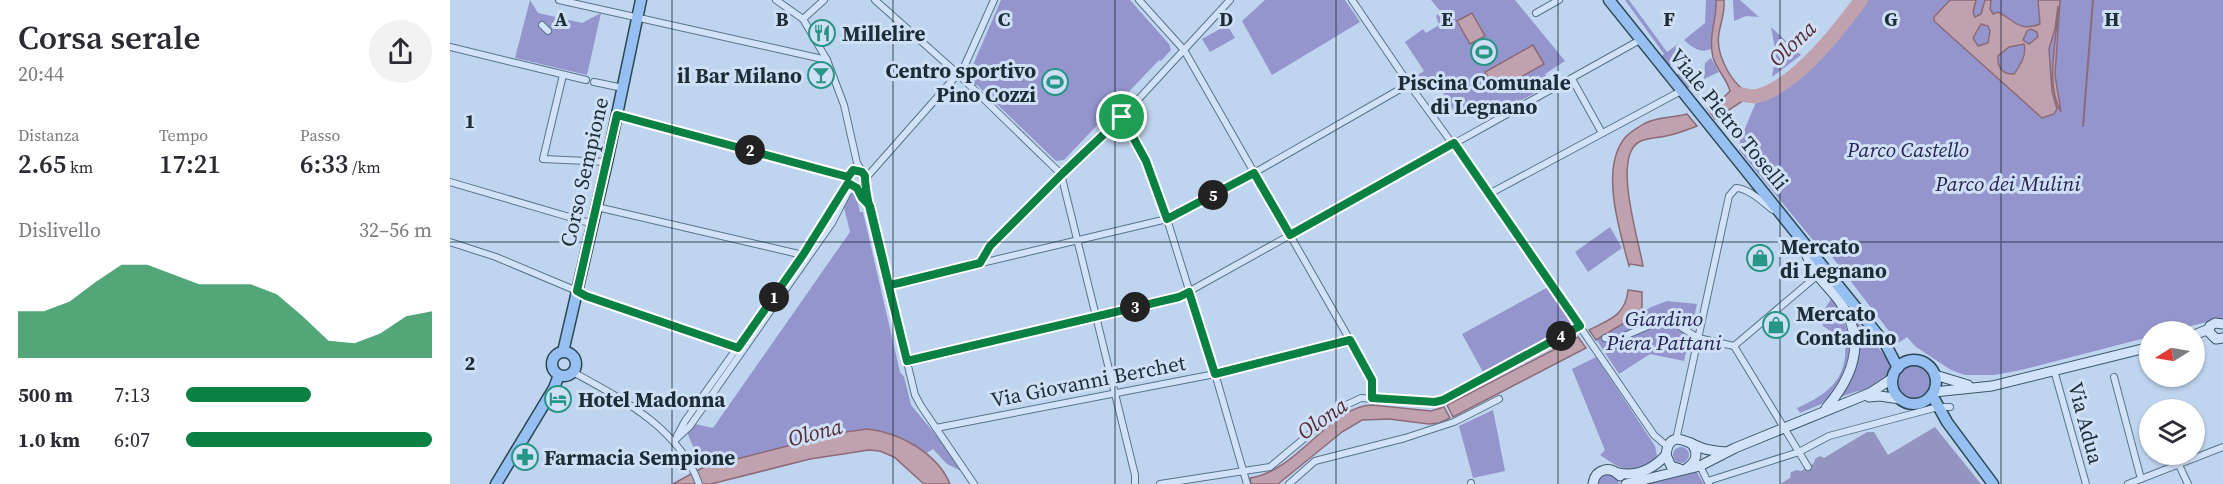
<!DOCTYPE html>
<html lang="it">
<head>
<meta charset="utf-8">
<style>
	body { margin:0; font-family:"Source Serif 4",serif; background:#f2f2f3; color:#2b2b33; height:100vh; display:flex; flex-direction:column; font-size:22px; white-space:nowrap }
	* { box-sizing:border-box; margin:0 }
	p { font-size:20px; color:#7c7c81 }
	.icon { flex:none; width:33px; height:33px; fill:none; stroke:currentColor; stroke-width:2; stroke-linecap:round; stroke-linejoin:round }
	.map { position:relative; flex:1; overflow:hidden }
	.sheet { display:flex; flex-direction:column; background:#fff; width:450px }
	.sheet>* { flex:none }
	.needle { width:39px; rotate:259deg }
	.tools { position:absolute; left:1689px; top:321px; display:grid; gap:12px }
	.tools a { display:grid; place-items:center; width:66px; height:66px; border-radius:50%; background:#fff; box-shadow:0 2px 4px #0004; font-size:30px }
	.pin { position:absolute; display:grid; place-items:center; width:51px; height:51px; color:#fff; margin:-26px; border:3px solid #fff; border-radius:50%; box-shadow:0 2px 6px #0007 }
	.km { position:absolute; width:30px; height:30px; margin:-15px; border-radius:50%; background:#222; color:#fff; font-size:16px; line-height:30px; text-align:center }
	.round { display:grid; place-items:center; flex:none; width:63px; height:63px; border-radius:32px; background:#f2f2f3 }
	.summary { display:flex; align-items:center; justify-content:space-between; height:102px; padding:0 18px }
	h1 { font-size:33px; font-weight:600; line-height:45px }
	.stats { display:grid; grid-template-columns:repeat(3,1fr); gap:9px; height:102px; padding:6px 18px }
	.stats div { display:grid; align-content:center }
	.stats b { font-size:26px; font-weight:600 }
	.stats small { font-size:16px; font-weight:400 }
	.stats p { font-size:16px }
	.chart { height:168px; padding:12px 18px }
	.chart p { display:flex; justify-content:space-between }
	.chart svg { width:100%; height:108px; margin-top:6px; fill:#0b8043; opacity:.7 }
	ul { padding:0 18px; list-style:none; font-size:20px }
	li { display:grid; grid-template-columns:96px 72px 1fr; align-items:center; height:45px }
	li i { height:15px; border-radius:8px; background:#0b8043 }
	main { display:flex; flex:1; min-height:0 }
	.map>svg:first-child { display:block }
	.green { fill:#9395cc }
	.cemetery { fill:#9394c0 }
	.water { fill:#c0a2af; stroke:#8d6a78; stroke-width:1.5; fill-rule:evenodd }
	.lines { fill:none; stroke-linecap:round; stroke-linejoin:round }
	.stream { stroke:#8d6a78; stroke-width:2 }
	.river { stroke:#c0a2af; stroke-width:14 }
	.street-casing { stroke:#577487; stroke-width:8 }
	.secondary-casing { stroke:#3b5868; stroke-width:11 }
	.primary-casing { stroke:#2c4754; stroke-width:13 }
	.street { stroke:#d2e3f9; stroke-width:6 }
	.secondary { stroke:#d2e3f9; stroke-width:9 }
	.primary { stroke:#96bff2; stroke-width:10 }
	.route-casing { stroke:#fff; stroke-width:12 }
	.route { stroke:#0b8043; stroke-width:8 }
	.grid { fill:none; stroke:#1c2d36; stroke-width:1.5; stroke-opacity:0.55 }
	.labels { text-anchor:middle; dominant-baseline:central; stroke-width:6; stroke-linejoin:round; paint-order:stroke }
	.poi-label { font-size:21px; font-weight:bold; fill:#1c2d36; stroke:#cfdff5; text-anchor:start }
	.street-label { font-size:21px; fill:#1c2d36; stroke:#cfdff5 }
	.park-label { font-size:21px; font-style:italic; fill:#282353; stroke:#cfdff5 }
	.water-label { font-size:22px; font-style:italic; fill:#562b34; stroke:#cfdff5 }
	.grid-label { font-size:20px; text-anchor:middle; font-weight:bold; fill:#1c2d36; stroke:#cfdff5; stroke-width:6; stroke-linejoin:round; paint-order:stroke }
</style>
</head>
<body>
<main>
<section class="sheet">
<div class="summary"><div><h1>Corsa serale</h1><p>20:44</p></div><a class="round"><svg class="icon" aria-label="share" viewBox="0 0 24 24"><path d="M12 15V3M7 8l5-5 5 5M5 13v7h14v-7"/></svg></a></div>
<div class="stats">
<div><p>Distanza</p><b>2.65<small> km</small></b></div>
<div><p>Tempo</p><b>17:21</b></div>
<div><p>Passo</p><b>6:33<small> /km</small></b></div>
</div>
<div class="chart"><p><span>Dislivello</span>32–56 m</p>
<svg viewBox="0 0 160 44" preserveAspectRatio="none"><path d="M0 44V25L10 25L20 21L30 13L40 6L50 6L60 10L70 14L80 14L90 14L100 18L110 27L120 37L130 38L140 34L150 27L160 25V44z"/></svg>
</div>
<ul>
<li><b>500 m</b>7:13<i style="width:51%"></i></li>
<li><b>1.0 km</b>6:07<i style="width:100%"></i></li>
</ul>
</section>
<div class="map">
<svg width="1773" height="484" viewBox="0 0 1773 484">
	<rect width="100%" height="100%" fill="#bfd4ee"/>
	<!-- green -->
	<g class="green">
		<polygon points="80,0 88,13 132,23 151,13 137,75 65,58"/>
		<polygon points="551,0 680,0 719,44 721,50 711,61 709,60 614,160 606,161 527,85 526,86 520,80 520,72"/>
		<polygon points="815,0 895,0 910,22 822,75 792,21"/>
		<polygon points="981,0 1065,0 1115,61 1095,74 1101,84 1036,120 1028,103 1006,115 989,86 978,89 968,75 974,71 955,42 973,29 976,33 989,25 986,16 991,12"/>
		<polygon points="1175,0 1179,0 1217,52 1228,44 1227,57 1219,67 1211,57 1214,54"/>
		<path d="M1256,0H1266C1267,17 1260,32 1261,49C1250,54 1242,47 1234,40L1255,23Z"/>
		<polygon points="1283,0 1290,0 1309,17 1296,16 1284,21"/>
		<path d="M1410,0H1773V318L1721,331L1700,332L1699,337L1571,370L1544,375H1515L1501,370L1466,347L1457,337L1448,343L1380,254L1362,239L1289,150L1290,140L1307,100C1344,95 1387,29 1410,0Z"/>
		<polygon points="777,25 785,38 760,52 752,39"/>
		<polygon points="1321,27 1351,55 1322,77 1326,53"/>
		<polygon points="1261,58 1269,72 1254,79 1255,63"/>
		<polygon points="1224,74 1238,74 1251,81 1236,89"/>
		<polygon points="405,192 410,212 413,212 450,372 454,377 461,405 490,440 511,471 497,464 483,449 475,454 454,439 436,432 404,430 252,468 237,432 245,424 263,428 400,232 393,203 400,193"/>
		<polygon points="1160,227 1172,248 1138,272 1125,252"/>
		<polygon points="1100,286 1121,324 1033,372 1012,334"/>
		<path d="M1381,299C1405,328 1409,376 1376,401C1369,406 1358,409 1350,413L1347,408C1381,393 1401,376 1394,334L1382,332L1373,326L1371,315Z"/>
		<polygon points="1217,301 1247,304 1234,361 1200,354 1169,374 1146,339 1201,307"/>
		<path d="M1402,315L1439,361L1440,373C1427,391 1407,389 1389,398C1412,368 1410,350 1402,315Z"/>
		<path d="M1146,357L1205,446L1207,456C1204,462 1202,463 1196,465C1174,474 1169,467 1150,455L1155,450L1154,448L1122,369Z"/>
		<circle cx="1464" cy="382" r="16"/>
		<polygon points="1043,410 1055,471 1023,478 1009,426"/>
		<circle cx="1231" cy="455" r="8"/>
		<polygon points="1246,471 1254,484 1197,484"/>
		<path d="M1153,474C1161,474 1167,475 1169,484H1146Z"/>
	</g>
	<!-- cemetery -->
	<polygon class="cemetery" points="1485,427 1531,484 1330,484 1340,478 1341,472 1347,470 1351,471 1364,463 1365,459 1370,456 1374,458 1417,432 1424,432 1438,455"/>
	<!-- water -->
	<g class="water">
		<path d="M1266,0H1274C1275,13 1271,21 1269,33C1265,54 1282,87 1302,94L1301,98L1294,100L1265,119L1257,108L1270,101L1280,91C1277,79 1266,69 1263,57C1258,36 1267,20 1266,0Z"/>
		<path d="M1409,0H1415C1384,39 1360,84 1308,98L1309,94C1357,80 1381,37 1409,0Z"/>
		<path d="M1500,0H1526L1523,12L1525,17L1531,14L1535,0H1541L1540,9L1543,14L1548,12C1566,21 1568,32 1590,24L1588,0H1610L1605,75L1611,112C1594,81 1608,40 1608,6L1605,29L1599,49L1602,91L1607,109L1604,114L1592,118L1484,21V17ZM1531,24L1538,26L1540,31L1538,43L1528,46L1523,38ZM1581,29L1587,32L1588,37L1579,44L1573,40L1577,31ZM1574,44C1577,54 1570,66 1564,74C1553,75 1547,67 1548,56L1559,47Z"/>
		<polygon points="1022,13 1035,36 1020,44 1007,21"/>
		<polygon points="1083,45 1094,64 1046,91 1035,72"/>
		<path d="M1237,114L1247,126C1237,130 1227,134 1216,136C1207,138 1196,138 1189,142C1162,157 1189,241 1193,266L1180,264L1179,266C1170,232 1150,170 1174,139C1178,133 1186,129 1192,125C1204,117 1223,118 1237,114Z"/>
		<path d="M1178,290L1192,292V312L1146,340L1139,330C1159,320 1176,315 1178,290Z"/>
		<polygon points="1128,337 1136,348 1003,417 997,405"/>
		<path d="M922,405L981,411L994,407L1000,418L989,423L979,424L939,419L912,420L892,432L828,484H801L800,478C848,471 880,406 922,405Z"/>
		<path d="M417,429C449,432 487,453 500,484H474L444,457L430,451L419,450L360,459L261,484H223L252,468L388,433Z"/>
	</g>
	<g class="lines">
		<!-- stream -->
		<polyline class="stream" points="1633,126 1643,0"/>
		<!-- river -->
		<path class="river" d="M1289,94C1295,95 1301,97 1307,96C1346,86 1388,31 1411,0"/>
		<defs>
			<g id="street">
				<polyline points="109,0 377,60"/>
				<polyline points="326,0 353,19 377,60 394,105 407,163 415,176 415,181 412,186 404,188 398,183 397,177 403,170 410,170"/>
				<polyline points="425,0 508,74 611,174 685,475 685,484"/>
				<polyline points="689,0 734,50 900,340 922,380 922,398"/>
				<polyline points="902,0 959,84 1039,194 1204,435 1218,447"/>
				<polyline points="1086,13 1109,0"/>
				<polyline points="353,19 374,0"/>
				<polyline points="92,25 98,31"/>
				<polyline points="0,47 136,80"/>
				<polyline points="113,75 93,159 157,162"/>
				<polyline points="1122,79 1152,133"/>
				<polyline points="144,82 173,88"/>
				<polyline points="167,115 397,177"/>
				<polyline points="672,117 696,161 717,219 766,377 797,484"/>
				<polyline points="415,179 514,67 544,0"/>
				<polyline points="0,182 143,224"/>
				<polyline points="414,184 465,395 471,406 524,484"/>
				<polyline points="407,188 418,205"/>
				<polyline points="1039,194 1231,91"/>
				<polyline points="147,207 353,255"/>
				<polyline points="0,242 46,257 127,291 137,296 288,348"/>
				<polyline points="530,263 540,246 611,174 672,117 780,0"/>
				<polyline points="439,285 717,219 804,173 959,84"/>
				<polyline points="1155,338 1165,340 1217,318 1248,338 1284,346"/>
				<polyline points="1284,346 1358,467"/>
				<polyline points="1284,346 1362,280"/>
				<polyline points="457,361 729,297 1190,40"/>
				<polyline points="1604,370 1636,484"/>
				<path d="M123,372C172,399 229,428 249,484"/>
				<polyline points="1664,377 1691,479"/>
				<polyline points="486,428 765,374 900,340"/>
				<polyline points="227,436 235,421 353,255 398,183"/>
				<path d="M1226,440L1279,196L1286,188C1298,188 1313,202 1323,210"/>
				<polyline points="224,441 240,426 382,223 398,192 404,188"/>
				<polyline points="1729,465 1738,484"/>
				<polyline points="1250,466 1259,484"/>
				<polyline points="1258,481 1349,452 1379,436 1488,407 1500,407"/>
				<polyline points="1021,483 1021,484"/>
				<polyline points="710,484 820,467 892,407 911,398 965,402 993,400 1130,326"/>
				<polyline points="839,484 865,461 955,438 1004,422 1049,399"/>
				<polyline points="1678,484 1773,447"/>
			</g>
			<g id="secondary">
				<path d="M1352,244C1356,253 1359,262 1364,270C1371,281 1382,291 1390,302C1417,340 1404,376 1376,408"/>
				<polyline points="1773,324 1765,323 1760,326 1759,332 1766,339 1773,338"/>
				<polyline points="1744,335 1759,329"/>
				<polyline points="1485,375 1518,385"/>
				<polyline points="1484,392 1542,386 1700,347"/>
				<polyline points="1419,397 1430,396 1450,399"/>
				<path d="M1237,468C1247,462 1249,452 1241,443"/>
				<path d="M1230,469L1221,466L1216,455C1219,428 1238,443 1252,448C1260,451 1268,451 1276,452"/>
				<path d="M1168,473C1187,477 1203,469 1216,455"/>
				<path d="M1143,484C1145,469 1160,465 1170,476"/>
				<polyline points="1176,484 1250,466 1285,448 1420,393 1443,378"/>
			</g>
			<g id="primary">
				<polyline points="1159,0 1436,345 1448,368"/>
				<polyline points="113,352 157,162 191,0"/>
				<circle cx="114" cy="364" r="12"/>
				<circle cx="1464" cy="382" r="22"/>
				<polyline points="1482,395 1497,422 1543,484"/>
				<polyline points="46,484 104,388 109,375"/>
			</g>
		</defs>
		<!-- street casing -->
		<use href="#street" class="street-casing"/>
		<!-- secondary casing -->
		<use href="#secondary" class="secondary-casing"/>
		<!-- primary casing -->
		<use href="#primary" class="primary-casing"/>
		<!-- street -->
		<use href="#street" class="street"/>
		<!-- secondary -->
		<use href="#secondary" class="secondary"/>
		<!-- primary -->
		<use href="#primary" class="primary"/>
	</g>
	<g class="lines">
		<defs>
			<path id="route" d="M672,117L612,174L540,246L530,263L449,283L439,285L420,206L412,198L407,188L398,183L353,255L288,348L136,296L127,291L167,115L398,177L403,170L412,172L415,176C415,193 420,209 424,226L457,361L729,297L739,292L765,374L900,340L922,380V398L985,402L993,400L1130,326L1004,143L840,235L804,173L717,219L696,161L672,117"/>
		</defs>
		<!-- route casing -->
		<use href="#route" class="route-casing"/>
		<!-- route -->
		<use href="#route" class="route"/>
	</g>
	<!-- grid -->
	<path class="grid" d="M222,0V484M443,0V484M665,0V484M886,0V484M1108,0V484M1330,0V484M1551,0V484M0,242H1773"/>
	<!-- icons -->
	<defs>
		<symbol id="restaurant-ring" viewBox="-11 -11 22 22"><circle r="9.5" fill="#cfdff5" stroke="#279686" stroke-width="1.5"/><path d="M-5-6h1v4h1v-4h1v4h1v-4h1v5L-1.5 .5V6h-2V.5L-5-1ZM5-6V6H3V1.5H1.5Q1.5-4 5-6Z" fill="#279686"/></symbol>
		<symbol id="stadium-ring" viewBox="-11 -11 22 22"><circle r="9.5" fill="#cfdff5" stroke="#279686" stroke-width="1.5"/><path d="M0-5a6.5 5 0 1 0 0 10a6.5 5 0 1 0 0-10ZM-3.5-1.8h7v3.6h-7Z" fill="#279686"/></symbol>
		<symbol id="bar-ring" viewBox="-11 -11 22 22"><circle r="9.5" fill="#cfdff5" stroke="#279686" stroke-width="1.5"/><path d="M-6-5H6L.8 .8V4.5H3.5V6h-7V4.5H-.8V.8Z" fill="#279686"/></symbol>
		<symbol id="shop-ring" viewBox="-11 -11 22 22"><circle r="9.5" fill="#cfdff5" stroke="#279686" stroke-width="1.5"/><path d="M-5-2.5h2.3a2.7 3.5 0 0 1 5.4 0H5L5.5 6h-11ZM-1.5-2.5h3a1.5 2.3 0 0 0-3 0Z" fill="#279686"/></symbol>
		<symbol id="hotel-ring" viewBox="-11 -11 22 22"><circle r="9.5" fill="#cfdff5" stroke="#279686" stroke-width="1.5"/><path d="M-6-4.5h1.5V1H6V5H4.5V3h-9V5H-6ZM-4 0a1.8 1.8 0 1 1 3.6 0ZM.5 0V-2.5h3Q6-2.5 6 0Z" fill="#279686"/></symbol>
		<symbol id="pharmacy-ring" viewBox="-11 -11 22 22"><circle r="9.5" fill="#cfdff5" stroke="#279686" stroke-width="1.5"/><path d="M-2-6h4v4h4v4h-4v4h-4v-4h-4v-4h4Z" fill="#279686"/></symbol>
	</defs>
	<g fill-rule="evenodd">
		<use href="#restaurant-ring" x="357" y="18" width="30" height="30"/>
		<use href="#stadium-ring" x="1019" y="37" width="30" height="30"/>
		<use href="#bar-ring" x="356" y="60" width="30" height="30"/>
		<use href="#stadium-ring" x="590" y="67" width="30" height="30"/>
		<use href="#shop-ring" x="1295" y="243" width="30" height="30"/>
		<use href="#shop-ring" x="1311" y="310" width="30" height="30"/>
		<use href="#hotel-ring" x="93" y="384" width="30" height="30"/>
		<use href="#pharmacy-ring" x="60" y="442" width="30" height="30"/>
	</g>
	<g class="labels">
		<!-- poi labels -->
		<g class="poi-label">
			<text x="392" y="33">Millelire</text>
			<text x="586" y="70" text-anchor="end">Centro sportivo<tspan x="586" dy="24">Pino Cozzi</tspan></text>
			<text x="352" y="75" text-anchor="end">il Bar Milano</text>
			<text x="1034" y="82" text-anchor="middle">Piscina Comunale<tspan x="1034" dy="24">di Legnano</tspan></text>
			<text x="1330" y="246">Mercato<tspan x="1330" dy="24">di Legnano</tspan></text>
			<text x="1346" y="313">Mercato<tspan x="1346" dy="24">Contadino</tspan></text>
			<text x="128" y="399">Hotel Madonna</text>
			<text x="94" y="457">Farmacia Sempione</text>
		</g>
		<!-- street labels -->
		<g class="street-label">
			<text transform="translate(1279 119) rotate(51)">Viale Pietro Toselli</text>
			<text transform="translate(134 172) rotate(-77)">Corso Sempione</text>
			<text transform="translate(638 381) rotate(-11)">Via Giovanni Berchet</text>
			<text transform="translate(1636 423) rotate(75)">Via Adua</text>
		</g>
		<!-- park labels -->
		<g class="park-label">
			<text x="1458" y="149">Parco Castello</text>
			<text x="1558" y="183">Parco dei Mulini</text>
			<text x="1214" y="318">Giardino<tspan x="1214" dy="24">Piera Pattani</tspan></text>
		</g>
		<!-- water labels -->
		<g class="water-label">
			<text transform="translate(1342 43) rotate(-43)">Olona</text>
			<text transform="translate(872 418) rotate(-35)">Olona</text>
			<text transform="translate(365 432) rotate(-14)">Olona</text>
		</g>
	</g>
	<g class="grid-label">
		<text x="111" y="26">A</text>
		<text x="332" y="26">B</text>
		<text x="554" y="26">C</text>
		<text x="776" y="26">D</text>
		<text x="997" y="26">E</text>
		<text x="1219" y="26">F</text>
		<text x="1441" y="26">G</text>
		<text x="1662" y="26">H</text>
		<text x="20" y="128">1</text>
		<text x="20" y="370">2</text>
	</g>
</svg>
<div class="tools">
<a><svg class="needle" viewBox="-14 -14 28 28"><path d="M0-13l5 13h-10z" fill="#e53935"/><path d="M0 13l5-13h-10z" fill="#7c7c81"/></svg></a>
<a><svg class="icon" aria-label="layers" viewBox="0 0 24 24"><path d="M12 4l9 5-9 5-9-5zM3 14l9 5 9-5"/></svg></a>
</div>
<div class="pin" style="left:672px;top:117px;background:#1e9e55"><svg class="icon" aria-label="arrive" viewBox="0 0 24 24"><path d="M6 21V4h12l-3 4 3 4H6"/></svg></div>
<b class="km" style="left:324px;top:297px">1</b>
<b class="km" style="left:300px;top:150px">2</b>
<b class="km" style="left:685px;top:307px">3</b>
<b class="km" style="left:1111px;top:336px">4</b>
<b class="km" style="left:763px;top:195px">5</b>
</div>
</main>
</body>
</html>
